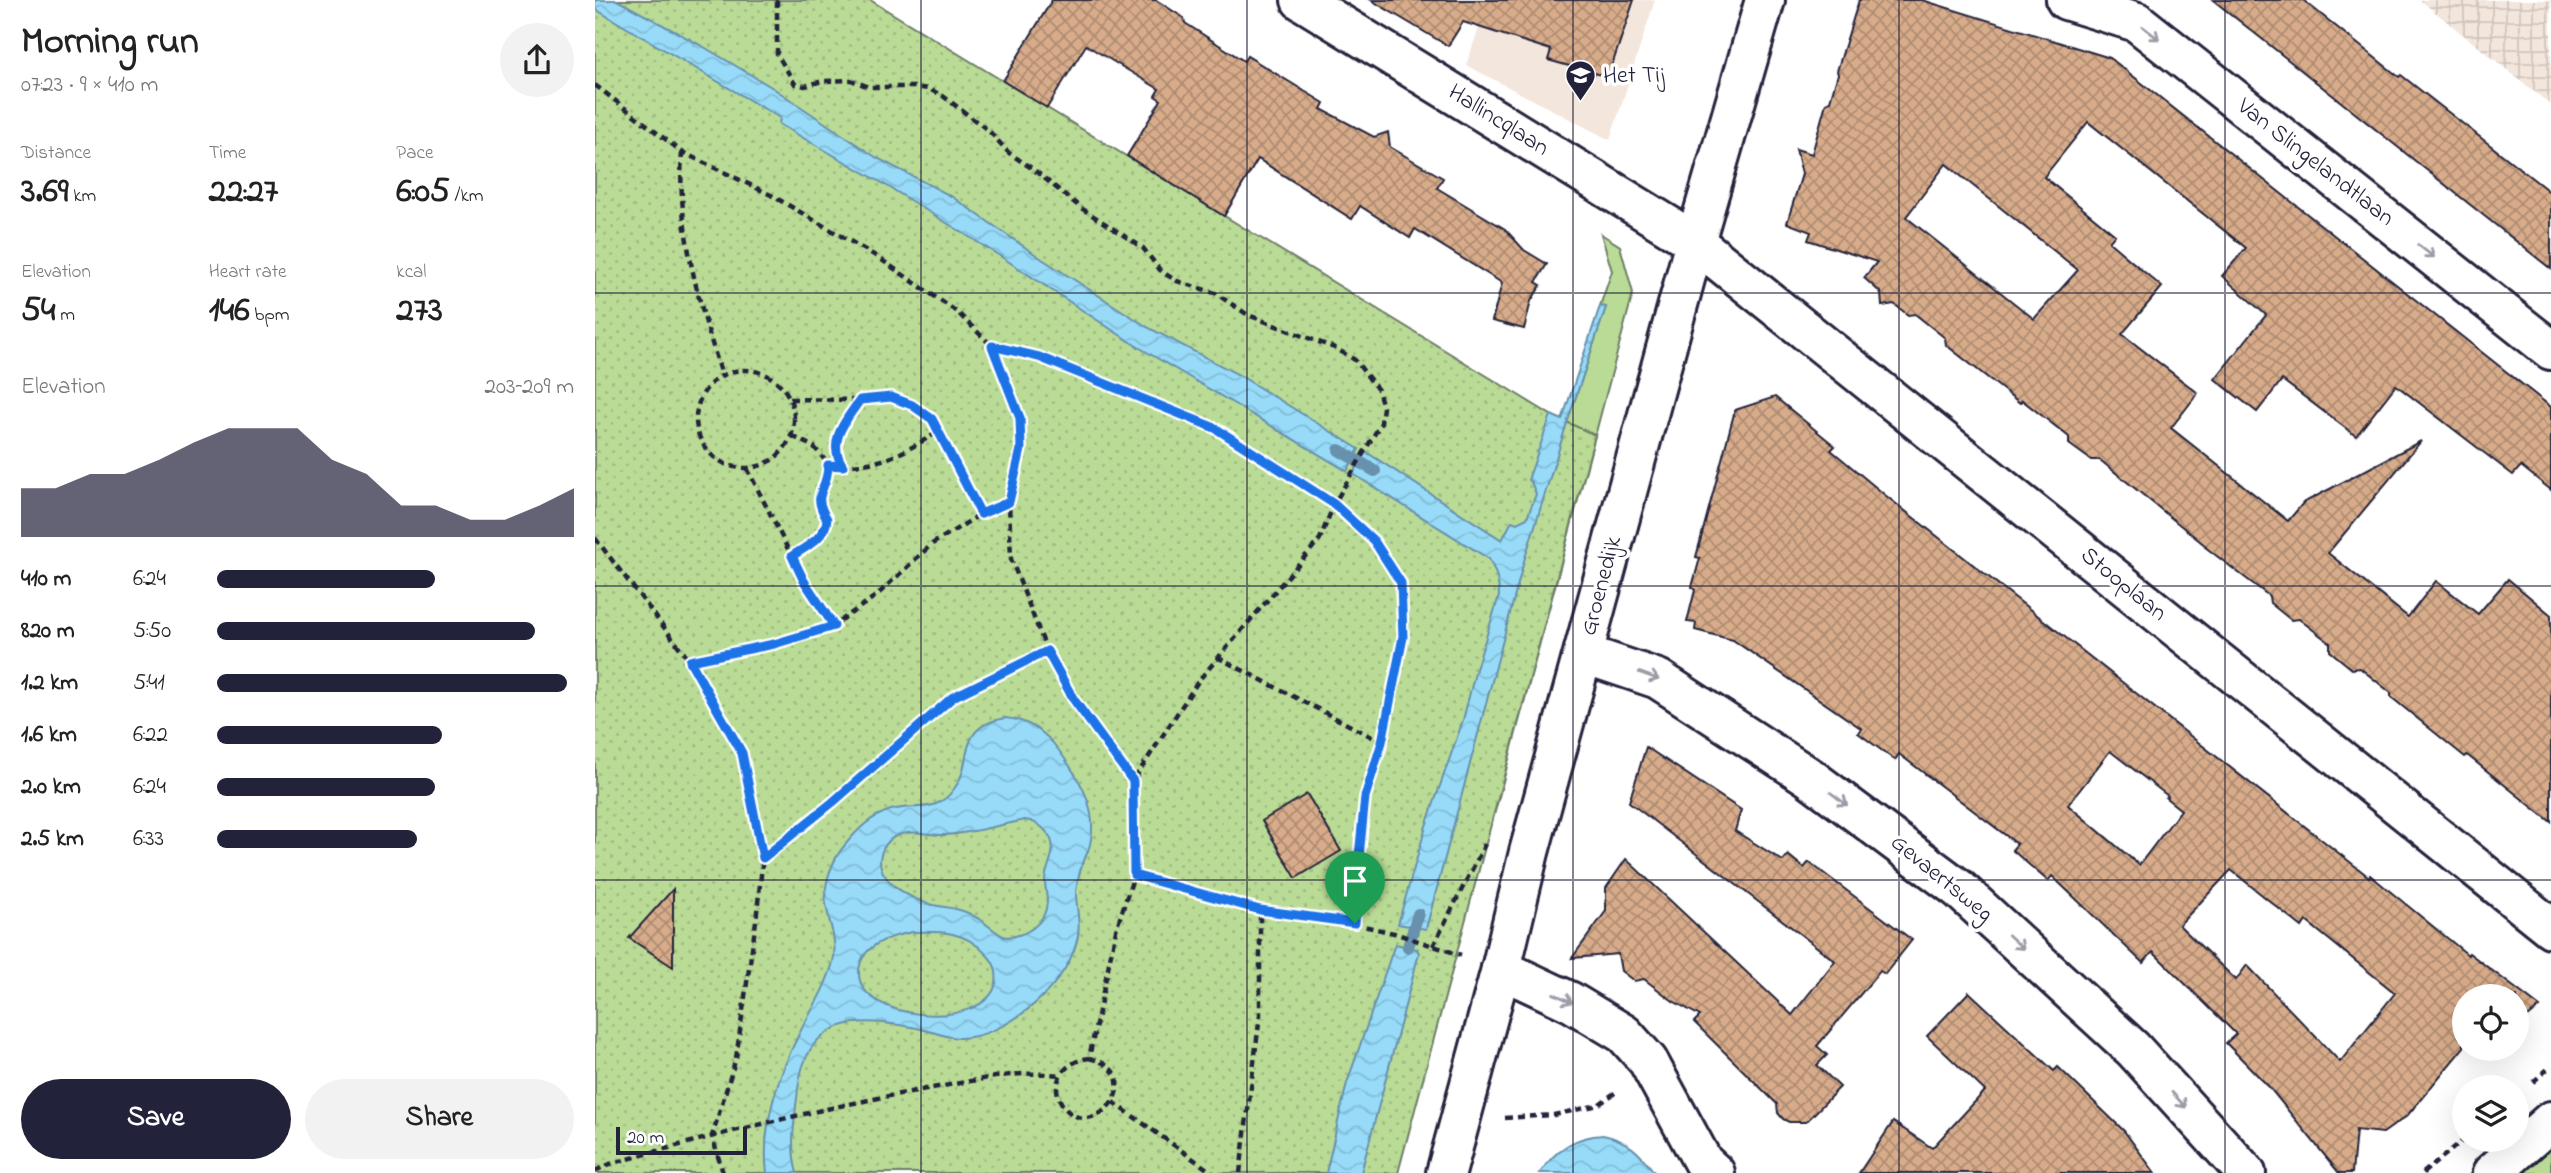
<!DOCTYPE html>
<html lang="en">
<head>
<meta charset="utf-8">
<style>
	body { margin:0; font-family:"Indie Flower",sans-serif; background:#f2f2f2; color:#222; height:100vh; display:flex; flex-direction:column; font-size:26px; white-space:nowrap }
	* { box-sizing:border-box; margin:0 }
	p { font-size:23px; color:#767676 }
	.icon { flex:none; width:38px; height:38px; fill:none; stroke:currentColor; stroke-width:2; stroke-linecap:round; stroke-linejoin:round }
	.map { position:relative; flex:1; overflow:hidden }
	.details { display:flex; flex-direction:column; background:#fff; width:595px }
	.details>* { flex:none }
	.tools { position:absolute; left:1857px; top:984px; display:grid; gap:14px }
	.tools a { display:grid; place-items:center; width:77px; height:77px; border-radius:50%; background:#fff; box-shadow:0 7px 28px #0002; font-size:35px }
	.scale { position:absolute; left:21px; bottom:18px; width:131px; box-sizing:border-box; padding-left:7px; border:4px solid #22223b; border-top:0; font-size:19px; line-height:24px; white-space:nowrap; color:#22223b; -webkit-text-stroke:5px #fff; paint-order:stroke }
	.pin { position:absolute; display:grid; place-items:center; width:60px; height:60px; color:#fff; margin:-72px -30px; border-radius:50% 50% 50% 0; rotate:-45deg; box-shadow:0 0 7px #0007 }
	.pin .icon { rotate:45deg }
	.round { display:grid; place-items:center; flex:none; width:74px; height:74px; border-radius:37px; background:#f2f2f2 }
	.headline { display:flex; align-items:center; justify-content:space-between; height:119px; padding:0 21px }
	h1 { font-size:38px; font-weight:800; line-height:52px }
	.metrics { display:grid; grid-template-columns:repeat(3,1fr); gap:10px; height:119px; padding:7px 21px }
	.metrics div { display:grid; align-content:center }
	.metrics b { font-size:35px; font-weight:800 }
	.metrics small { font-size:19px; font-weight:400 }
	.metrics p { font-size:19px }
	.chart { height:196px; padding:14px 21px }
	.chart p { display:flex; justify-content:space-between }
	.chart svg { width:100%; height:126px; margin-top:7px; fill:#22223b; opacity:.7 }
	.action { display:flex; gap:14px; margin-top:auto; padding:14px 21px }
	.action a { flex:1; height:80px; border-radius:42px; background:#22223b; color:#fff; font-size:28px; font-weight:800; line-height:80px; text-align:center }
	.action a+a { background:#f2f2f2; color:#222 }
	ul { padding:0 21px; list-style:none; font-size:23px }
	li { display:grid; grid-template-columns:112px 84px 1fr; align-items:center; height:52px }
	li i { height:18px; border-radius:9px; background:#22223b }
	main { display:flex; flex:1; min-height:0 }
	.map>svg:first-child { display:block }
	.built { fill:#f3e6dc }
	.industrial { fill:url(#industrial-grid) }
	.grass { fill:#b9db95; stroke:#6e7e68; stroke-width:2 }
	.park { fill:url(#park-dots); stroke:#6e7e68; stroke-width:2 }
	.water { fill:url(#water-waves); stroke:#6891ad; stroke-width:2; fill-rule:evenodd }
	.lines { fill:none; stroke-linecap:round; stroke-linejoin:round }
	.stream { stroke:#6891ad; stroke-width:12 }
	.building { fill:url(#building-cross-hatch); stroke:#22223b; stroke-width:2; fill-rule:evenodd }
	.minor-casing { stroke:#22223b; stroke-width:44 }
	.secondary-casing { stroke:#22223b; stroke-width:44 }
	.path { stroke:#22223b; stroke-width:4.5; stroke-dasharray:7 5; stroke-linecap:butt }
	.minor { stroke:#fff; stroke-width:38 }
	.secondary { stroke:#fff; stroke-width:38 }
	.oneway { stroke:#9c9ca7 }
	.route-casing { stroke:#fff; stroke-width:14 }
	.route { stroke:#1a73e8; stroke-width:9 }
	.grid { fill:none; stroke:#22223b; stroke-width:2; stroke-opacity:0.55 }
	.labels { text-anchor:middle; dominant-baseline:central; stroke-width:7; stroke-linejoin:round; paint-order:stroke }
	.poi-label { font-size:24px; fill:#22223b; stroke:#fff; text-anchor:start }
	.street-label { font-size:24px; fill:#22223b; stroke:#fff }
</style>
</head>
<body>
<main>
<section class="details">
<div class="headline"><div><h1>Morning run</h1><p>07:23 · 9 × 410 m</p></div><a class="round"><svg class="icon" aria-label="share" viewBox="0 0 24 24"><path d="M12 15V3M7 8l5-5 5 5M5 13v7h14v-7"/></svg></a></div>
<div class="metrics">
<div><p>Distance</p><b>3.69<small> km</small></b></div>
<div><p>Time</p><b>22:27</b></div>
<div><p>Pace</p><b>6:05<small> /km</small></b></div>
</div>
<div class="metrics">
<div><p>Elevation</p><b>54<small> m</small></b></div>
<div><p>Heart rate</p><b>146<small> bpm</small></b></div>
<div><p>kcal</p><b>273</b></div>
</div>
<div class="chart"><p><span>Elevation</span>203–209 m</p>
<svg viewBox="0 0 160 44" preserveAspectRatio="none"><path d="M0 44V27L10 27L20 22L30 22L40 17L50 11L60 6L70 6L80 6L90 17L100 22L110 33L120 33L130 38L140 38L150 33L160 27V44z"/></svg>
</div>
<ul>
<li><b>410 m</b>6:24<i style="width:61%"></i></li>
<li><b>820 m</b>5:50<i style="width:89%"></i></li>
<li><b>1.2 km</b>5:41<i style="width:98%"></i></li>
<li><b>1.6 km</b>6:22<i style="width:63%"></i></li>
<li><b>2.0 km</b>6:24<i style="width:61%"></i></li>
<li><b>2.5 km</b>6:33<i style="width:56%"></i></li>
</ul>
<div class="action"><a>Save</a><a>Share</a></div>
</section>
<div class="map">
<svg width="1956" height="1173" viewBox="0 0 1956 1173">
	<defs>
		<pattern id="industrial-grid" width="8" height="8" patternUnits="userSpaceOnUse" patternTransform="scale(1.75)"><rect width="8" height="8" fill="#f3e6dc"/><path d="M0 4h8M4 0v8" fill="none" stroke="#d0c5be"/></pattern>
		<pattern id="park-dots" width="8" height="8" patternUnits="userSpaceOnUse" patternTransform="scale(1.75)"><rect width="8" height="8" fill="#b9db95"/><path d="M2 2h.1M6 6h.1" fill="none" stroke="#9fbc81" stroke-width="1.8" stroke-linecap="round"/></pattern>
		<pattern id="water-waves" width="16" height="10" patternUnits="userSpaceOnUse" patternTransform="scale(1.75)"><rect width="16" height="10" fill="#97dbf9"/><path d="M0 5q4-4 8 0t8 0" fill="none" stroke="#82bcd6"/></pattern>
		<pattern id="building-cross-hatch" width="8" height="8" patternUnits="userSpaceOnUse" patternTransform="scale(1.75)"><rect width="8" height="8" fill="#d8ac8a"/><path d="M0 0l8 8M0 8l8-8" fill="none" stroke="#af8c72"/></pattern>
	</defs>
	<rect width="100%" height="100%" fill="#fff"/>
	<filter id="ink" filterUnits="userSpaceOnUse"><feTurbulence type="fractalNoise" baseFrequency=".0143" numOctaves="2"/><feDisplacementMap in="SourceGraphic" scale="14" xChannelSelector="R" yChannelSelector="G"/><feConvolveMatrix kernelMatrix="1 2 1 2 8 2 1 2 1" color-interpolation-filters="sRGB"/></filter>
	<g filter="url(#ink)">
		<!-- built -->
		<polygon class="built" points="894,0 1060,0 1015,140 871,65"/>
		<!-- industrial -->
		<polygon class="industrial" points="1825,0 1956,0 1956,105"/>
		<!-- grass -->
		<g class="grass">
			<polygon points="1006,234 1025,246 1038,293 897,823 954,484 972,423 1011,307 1005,306 1017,271"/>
			<polygon points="1956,1146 1956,1173 1924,1173"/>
		</g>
		<!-- park -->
		<polygon class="park" points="0,0 275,0 956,415 1000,435 803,1173 0,1173"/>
		<!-- water -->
		<g class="water">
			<polygon points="0,0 22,0 109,47 178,88 282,158 356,196 447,259 554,328 644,375 764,449 752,471 540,345 405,256 289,184 184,124 185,118 0,9"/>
			<path d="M1005,306L1011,307L972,423L929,561L831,929L803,924L831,826L868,720L881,669L904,596C904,581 901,572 894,559L758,474L771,452L907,540L917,521L922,523L932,518L941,494L936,482L933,480L956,415L967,420Z"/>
			<path d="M411,718C446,721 464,748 481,776C495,799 502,825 493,851C487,865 482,877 481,892C481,909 487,927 481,944C469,988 409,1039 363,1038C349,1037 336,1031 322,1028C263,1017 212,1015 203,1089C200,1118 194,1145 202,1173H172C166,1126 183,1076 204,1034C216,1011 231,988 238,962C243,942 234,923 231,904C228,884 237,860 250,845C263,829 276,816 296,810C321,803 340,815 359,789C380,762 359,726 411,718ZM430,820C446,822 461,837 457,854C455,863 451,871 450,880C450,888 452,895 452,902C451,924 430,937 410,937C397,931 389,920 375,914C362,907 348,908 334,904C315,898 285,883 285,860C286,849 293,839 303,835C319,829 335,836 351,835C377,833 404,825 430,820ZM318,932C346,931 371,931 391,954C399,961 403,972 401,983C390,1032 263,1021 264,973C264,945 295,936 318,932Z"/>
			<polygon points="800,944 822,949 824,953 766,1173 731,1173 752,1083"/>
			<path d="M1008,1135C1033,1140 1045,1153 1060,1173H945C960,1150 981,1136 1008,1135Z"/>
		</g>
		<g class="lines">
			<!-- stream -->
			<g class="stream">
				<polyline points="744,450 780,471"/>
				<polyline points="813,947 823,914"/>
			</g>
		</g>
		<!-- building -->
		<g class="building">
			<polygon points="457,0 561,0 589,18 590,23 649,61 652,56 729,103 726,109 779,137 793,132 795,147 848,178 842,188 910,229 929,250 952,264 941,282 946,285 936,301 929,329 897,321 907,283 820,229 815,238 765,206 757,219 663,159 629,216 532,156 566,100 560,96 564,89 491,45 452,108 408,81"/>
			<polygon points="776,0 1039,0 1013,77 953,60 956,50 868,22 853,46"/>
			<path d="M1264,0H1327L1515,58L1956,407V490L1926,466L1918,475L1801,385L1761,436L1687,380L1662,412L1620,379L1671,315L1627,276L1651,248L1493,122L1449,177L1520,235L1514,242L1567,287L1527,334L1603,393L1576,428L1693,521L1708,503L1826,441L1733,553L1813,617L1841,581L1883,614L1913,579L1956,615V822L1872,755L1870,757L1796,697V693L1765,668L1757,669L1735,651V643L1704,619L1696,620L1675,603L1674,596L1610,547L1611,546L1505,460H1496L1474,444V437L1427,400L1425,403L1351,345L1350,338L1320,314L1313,315L1299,304L1287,306L1286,293L1269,278L1282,262L1213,240L1216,232L1192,223L1207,174L1201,149L1217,154L1231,103L1235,101L1239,87L1243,74L1242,71ZM1351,164L1483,270L1439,319L1311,217Z"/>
			<polygon points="1618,0 1708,0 1804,77 1806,75 1956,193 1956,269"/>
			<path d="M1180,397L1240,446L1236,450L1290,495L1774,877L1775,875L1873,955L1874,953L1945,1007L1922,1026V996H1869V1047L1812,1116L1788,1133L1761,1130L1757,1173H1744L1674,1087L1631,1043L1641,1034L1558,952L1548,963L1457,876L1453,881L1417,850L1422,844L1304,754L1300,760L1263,733L1267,729L1138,640L1100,630L1101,623L1092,622L1100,590L1097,587L1105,558L1101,557L1140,410ZM1515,751L1573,796L1571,798L1586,810L1544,865L1473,805ZM1636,870L1707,927L1711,921L1800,993L1745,1062L1652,965L1641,980L1584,925Z"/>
			<polygon points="1051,747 1146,810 1140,831 1188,861 1193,855 1209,868 1214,862 1317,940 1290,974 1285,971 1222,1046 1232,1055 1222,1065 1245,1087 1211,1122 1194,1122 1188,1119 1183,1113 1182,1104 1099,1022 1105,1016 1078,1001 1049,979 1039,981 1026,971 1023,954 977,958 1011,911 1011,888 1031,859 1197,1015 1240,961 1034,802"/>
			<polygon points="712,794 746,851 701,878 667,821"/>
			<polygon points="78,889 78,967 34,938"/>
			<polygon points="1374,992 1459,1071 1463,1067 1493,1096 1529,1131 1560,1173 1264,1173 1298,1122 1337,1148 1390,1091 1332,1036"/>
		</g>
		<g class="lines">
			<defs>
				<g id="minor">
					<polyline points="706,0 1100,242 1956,928"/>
					<polyline points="1471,0 1542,22 1956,350"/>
					<polyline points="989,654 1063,679 1214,777 1364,889 1538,1049 1651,1173"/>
					<polyline points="906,969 976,1002 1029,1034 1053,1061 1108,1162 1120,1173"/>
					<polyline points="851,1173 906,969 934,852 1100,242 1170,0"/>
				</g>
				<polyline id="secondary" points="1897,1173 1956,1121"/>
			</defs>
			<!-- minor casing -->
			<use href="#minor" class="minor-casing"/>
			<!-- secondary casing -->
			<use href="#secondary" class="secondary-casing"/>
			<!-- path -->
			<g class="path">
				<polyline points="182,0 182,54 200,84 210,86 227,81 256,80 274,87 319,87 334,89 348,96 394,131 414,153 438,169 486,208 548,248 565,270 572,275 582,281 620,293 653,315 742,349 760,360 783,390 788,407 786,423 739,504 725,539 604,680 538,781"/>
				<polyline points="0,85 87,152 176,195 284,258 362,312 397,346 445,357 620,428 739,504 779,541 806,583 808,637 787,742 770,797 761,886 760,924"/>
				<path d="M87,152C82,228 104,304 127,375"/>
				<polyline points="398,347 425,418 426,449 414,502 416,559 452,651"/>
				<circle cx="150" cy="419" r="49"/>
				<polyline points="195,399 258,400 297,397 317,405 337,419 386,514"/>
				<polyline points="197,436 219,447 234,465 231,486 223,502 233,523 222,538 197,556"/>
				<path d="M234,465C284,467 301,457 343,432"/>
				<path d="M248,465C230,442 252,419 265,399"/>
				<polyline points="152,468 209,581 238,626"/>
				<polyline points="0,538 95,661 147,753 168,857"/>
				<polyline points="622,657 787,742"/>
				<polyline points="95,661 179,644 238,626 282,595 337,544 386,514 414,502"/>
				<polyline points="838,946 890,844"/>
				<path d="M494,1058C559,1073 496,1149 467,1104C453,1081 471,1061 494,1058L521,930L539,875L665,910L760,924L799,933L866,955"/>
				<polyline points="1938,1082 1956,1066"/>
				<polyline points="518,1102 618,1173"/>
				<polyline points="910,1118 959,1115 1003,1105 1021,1092"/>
				<path d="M0,1171L15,1164C123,1134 232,1106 343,1087C384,1080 423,1070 465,1075"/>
				<polyline points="128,1173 117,1136 141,1058 161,921 168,857 238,802 358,697 452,651 479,700 538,781 539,875"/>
				<polyline points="645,1173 665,1015 665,910"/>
				<polyline points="1828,1173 1866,1142"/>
			</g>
			<!-- minor -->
			<use href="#minor" class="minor"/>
			<!-- secondary -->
			<use href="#secondary" class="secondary"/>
		</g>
		<!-- one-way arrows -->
		<defs><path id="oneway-shaft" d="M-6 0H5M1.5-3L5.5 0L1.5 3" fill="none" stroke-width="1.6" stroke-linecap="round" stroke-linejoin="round" transform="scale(1.75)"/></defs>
		<g class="oneway">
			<use href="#oneway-shaft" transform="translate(1556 33) rotate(38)"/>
			<use href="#oneway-shaft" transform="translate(1831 251) rotate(38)"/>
			<use href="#oneway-shaft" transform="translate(1054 676) rotate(20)"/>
			<use href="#oneway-shaft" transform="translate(1244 799) rotate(37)"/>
			<use href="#oneway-shaft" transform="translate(1421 942) rotate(43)"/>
			<use href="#oneway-shaft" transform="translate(968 998) rotate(26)"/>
			<use href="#oneway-shaft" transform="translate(1584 1100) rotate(48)"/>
		</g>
	</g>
	<g class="lines" filter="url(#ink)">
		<defs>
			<path id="route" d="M397,346L444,357L620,428L739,504L779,541L806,583L808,637L787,742L770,797L761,886L760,923L665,910L539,875L538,781L479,700L452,651L358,697L238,802L168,858L147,753L95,661L179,644L239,626L209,581L197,556C211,547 231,537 232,519C215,492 233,492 233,465L248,466C231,442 251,420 265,400L296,397L317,405L337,419L386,514L414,502L426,449L425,418Z"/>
		</defs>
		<!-- route casing -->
		<use href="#route" class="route-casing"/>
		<!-- route -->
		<use href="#route" class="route"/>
	</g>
	<!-- grid -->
	<path class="grid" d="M326,0V1173M652,0V1173M978,0V1173M1304,0V1173M1630,0V1173M0,293H1956M0,586H1956M0,880H1956"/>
	<!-- icons -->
	<defs>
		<symbol id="school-pin" viewBox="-11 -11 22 30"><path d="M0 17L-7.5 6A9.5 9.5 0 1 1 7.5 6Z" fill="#22223b" stroke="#fff"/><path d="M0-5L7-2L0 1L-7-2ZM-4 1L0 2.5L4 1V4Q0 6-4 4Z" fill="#fff"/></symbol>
	</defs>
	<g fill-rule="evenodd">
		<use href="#school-pin" x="968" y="58" width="35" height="47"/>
	</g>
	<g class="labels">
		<!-- poi labels -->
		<g class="poi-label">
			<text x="1008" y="76">Het Tij</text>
		</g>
		<!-- street labels -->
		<g class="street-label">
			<text transform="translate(903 121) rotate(32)">Hallincqlaan</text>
			<text transform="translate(1720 163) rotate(38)">Van Slingelandtlaan</text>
			<text transform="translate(1528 585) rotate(39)">Stooplaan</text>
			<text transform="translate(1007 586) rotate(-75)">Groenedijk</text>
			<text transform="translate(1346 879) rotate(39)">Gevaertsweg</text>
		</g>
	</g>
</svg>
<div class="tools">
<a><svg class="icon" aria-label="locate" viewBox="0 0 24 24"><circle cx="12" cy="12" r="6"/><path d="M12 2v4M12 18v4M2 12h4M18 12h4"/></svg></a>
<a><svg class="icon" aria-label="layers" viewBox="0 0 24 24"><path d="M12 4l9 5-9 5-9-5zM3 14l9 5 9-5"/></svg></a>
</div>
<div class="scale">20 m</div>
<div class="pin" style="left:760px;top:923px;background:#1e9e55"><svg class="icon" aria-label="arrive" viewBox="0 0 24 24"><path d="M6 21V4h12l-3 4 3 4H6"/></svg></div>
</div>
</main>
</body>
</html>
